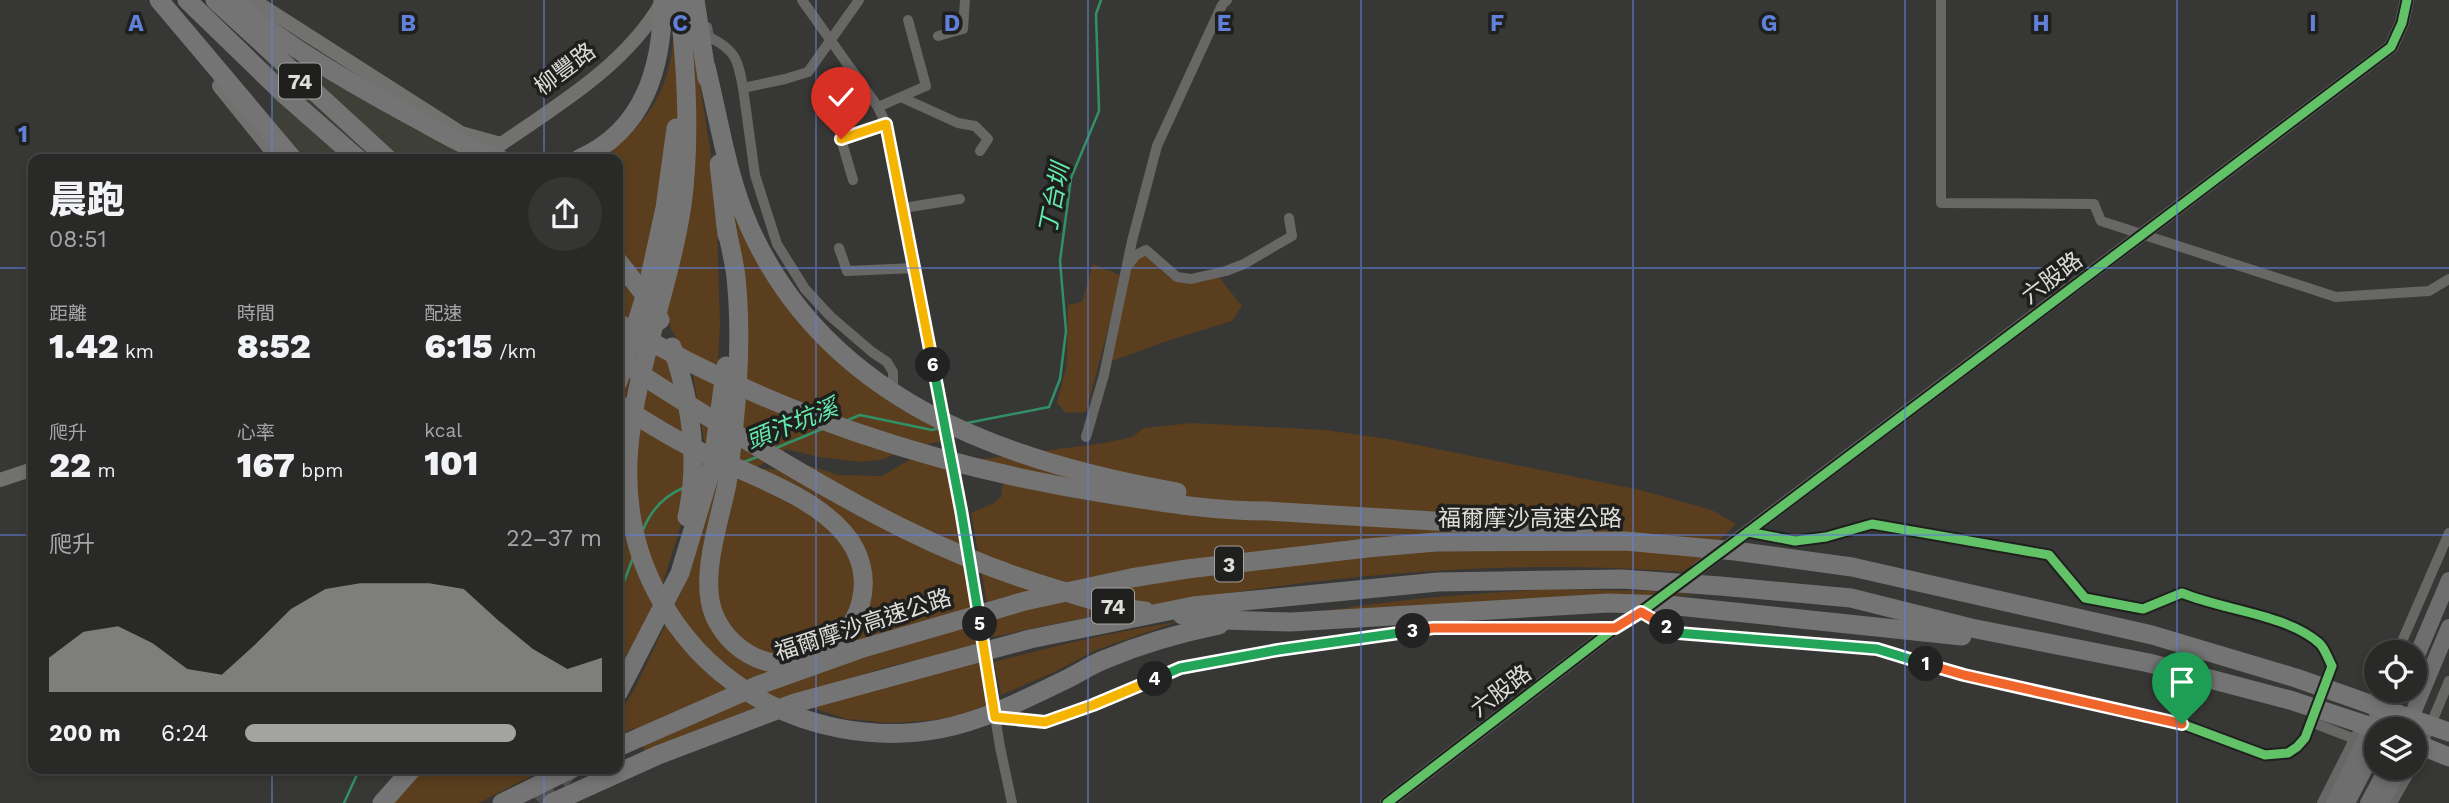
<!DOCTYPE html>
<html lang="zh-TW">
<head>
<meta charset="utf-8">
<style>
	body { margin:0; font-family:"Work Sans","Noto Sans TC",sans-serif; background:#353534; color:#f1f3f6; height:100vh; display:flex; flex-direction:column; font-size:26px; white-space:nowrap }
	* { box-sizing:border-box; margin:0 }
	p { font-size:23px; color:#a5a6a8 }
	.icon { flex:none; width:38px; height:38px; fill:none; stroke:currentColor; stroke-width:2; stroke-linecap:round; stroke-linejoin:round }
	.map { position:relative; flex:1; overflow:hidden }
	.panel { position:absolute; left:28px; top:154px; width:595px; height:620px; display:flex; flex-direction:column; background:#292928; border-radius:14px; box-shadow:0 4px 10px #0003,0 0 0 2px #454545 }
	.panel>* { flex:none }
	.buttons { position:absolute; left:2364px; top:640px; display:grid; gap:14px }
	.buttons a { display:grid; place-items:center; width:63px; height:63px; border-radius:50%; background:#292928; box-shadow:0 4px 10px #0003,0 0 0 2px #454545; font-size:35px }
	.pin { position:absolute; display:grid; place-items:center; width:60px; height:60px; color:#fff; margin:-72px -30px; border-radius:50% 50% 50% 0; rotate:-45deg; box-shadow:0 0 7px #0007 }
	.pin .icon { rotate:45deg }
	.km { position:absolute; width:35px; height:35px; margin:-18px; border-radius:50%; background:#222; color:#fff; font-size:19px; line-height:35px; text-align:center }
	.round { display:grid; place-items:center; flex:none; width:74px; height:74px; border-radius:37px; background:#353534 }
	.head { display:flex; align-items:center; justify-content:space-between; height:119px; padding:0 21px }
	h1 { font-size:38px; font-weight:800; line-height:52px }
	.figures { display:grid; grid-template-columns:repeat(3,1fr); gap:10px; height:119px; padding:7px 21px }
	.figures div { display:grid; align-content:center }
	.figures b { font-size:35px; font-weight:800 }
	.figures small { font-size:19px; font-weight:400 }
	.figures p { font-size:19px }
	.chart { height:196px; padding:14px 21px }
	.chart p { display:flex; justify-content:space-between }
	.chart svg { width:100%; height:126px; margin-top:7px; fill:#a3a3a1; opacity:.7 }
	ul { padding:0 21px; list-style:none; font-size:23px }
	li { display:grid; grid-template-columns:112px 84px 1fr; align-items:center; height:52px }
	li i { height:18px; border-radius:9px; background:#a3a3a1 }
	.map>svg:first-child { display:block }
	.built { fill:#3e4038 }
	.green { fill:#5a3e1d }
	.lines { fill:none; stroke-linecap:round; stroke-linejoin:round }
	.stream { stroke:#329067; stroke-width:2.5 }
	.highway-tunnel { stroke:#50504f; stroke-width:19; stroke-dasharray:19 10; stroke-linecap:butt }
	.street { stroke:#676766; stroke-width:10 }
	.secondary { stroke:#717170; stroke-width:14 }
	.primary { stroke:#6e6e6e; stroke-width:16 }
	.highway { stroke:#747474; stroke-width:19 }
	.cycleway-casing { stroke:#1f1f1e; stroke-width:13 }
	.cycleway { stroke:#61c268; stroke-width:9 }
	.split-1-casing { stroke:#fff; stroke-width:14 }
	.split-2-casing { stroke:#fff; stroke-width:14 }
	.split-3-casing { stroke:#fff; stroke-width:14 }
	.split-4-casing { stroke:#fff; stroke-width:14 }
	.split-5-casing { stroke:#fff; stroke-width:14 }
	.split-6-casing { stroke:#fff; stroke-width:14 }
	.split-7-casing { stroke:#fff; stroke-width:14 }
	.split-1 { stroke:#f0652b; stroke-width:9 }
	.split-2 { stroke:#22a559; stroke-width:9 }
	.split-3 { stroke:#f0652b; stroke-width:9 }
	.split-4 { stroke:#22a559; stroke-width:9 }
	.split-5 { stroke:#f5b400; stroke-width:9 }
	.split-6 { stroke:#22a559; stroke-width:9 }
	.split-7 { stroke:#f5b400; stroke-width:9 }
	.grid { fill:none; stroke:#6080d9; stroke-width:2; stroke-opacity:0.55 }
	.labels { text-anchor:middle; dominant-baseline:central; stroke-width:7; stroke-linejoin:round; paint-order:stroke }
	.shield { fill:#1f1f1e; stroke:#a4a4a2; stroke-width:2 }
	.shield-label { font-size:21px; font-weight:bold; fill:#dddddb }
	.street-label { font-size:23px; fill:#dddddb; stroke:#1f1f1e }
	.water-label { font-size:24px; font-style:italic; fill:#64eaac; stroke:#1f1f1e }
	.grid-label { font-size:23px; text-anchor:middle; font-weight:bold; fill:#6080d9; stroke:#1f1f1e; stroke-width:7; stroke-linejoin:round; paint-order:stroke }
</style>
</head>
<body>
<div class="map">
<svg width="2449" height="803" viewBox="0 0 2449 803">
	<rect width="100%" height="100%" fill="#373736"/>
	<!-- built -->
	<polygon class="built" points="260,6 487,145 466,159 307,159 274,129"/>
	<!-- green -->
	<g class="green">
		<path d="M699,0L700,85L710,149L717,228L720,323L717,385L705,446L692,370L668,322L618,252V159H601C647,125 675,85 673,26Z"/>
		<polygon points="727,180 785,297 938,423 944,441 915,446 880,460 860,462 819,457 786,449 756,468 780,470 811,466 838,475 882,476 916,456 943,450 979,636 988,704 955,717 936,720 892,723 847,719 807,706 956,651 887,667 754,708 645,752 634,728 618,736 618,714 633,692 682,590 723,442 734,480"/>
		<path d="M1148,256C1176,289 1177,283 1218,276L1242,306L1232,321L1170,340L1112,361L1130,268L1138,257Z"/>
		<polygon points="1093,264 1122,276 1086,412 1066,413 1057,403 1067,364 1068,305 1082,302"/>
		<polygon points="618,274 661,335 670,361 687,440 682,522 655,608 618,675"/>
		<path d="M1192,423L1325,430L1388,439L1640,490L1712,510L1736,524L1698,562L1683,572C1452,554 1219,588 993,637L971,513L994,503L1001,497L1005,469L966,461L1104,443L1132,437L1144,428Z"/>
		<path d="M1551,589L1650,591L1695,595L1571,598L1298,616C1382,600 1466,594 1551,589Z"/>
		<path d="M1177,622L1096,650L1052,673L1001,695L994,662C1055,646 1115,631 1177,622Z"/>
		<polygon points="425,768 547,768 479,803 394,803"/>
	</g>
	<g class="lines">
		<!-- stream -->
		<g class="stream">
			<polyline points="848,420 860,415 932,430 940,428"/>
			<polyline points="967,423 1049,407 1060,379 1066,331 1060,261 1071,178 1099,111 1096,14 1101,0"/>
			<polyline points="776,448 822,429"/>
			<polyline points="744,462 757,457"/>
			<path d="M643,530C651,510 664,496 683,488"/>
			<polyline points="618,598 634,555"/>
			<polyline points="344,803 360,768"/>
		</g>
		<!-- highway-tunnel -->
		<polyline class="highway-tunnel" points="540,803 570,769"/>
		<!-- street -->
		<g class="street">
			<polyline points="802,0 878,107 886,124 961,510 1000,747 1012,803"/>
			<polyline points="1941,0 1941,203 2094,204 2101,221 2336,297 2429,291 2449,279"/>
			<path d="M707,27L709,37C736,50 738,60 743,88L785,79L808,72L859,0"/>
			<polyline points="938,36 963,29 965,0"/>
			<polyline points="743,88 755,175 777,244 805,289 830,316 872,352 887,362 893,372 893,387 898,392"/>
			<polyline points="903,98 958,123 975,126 988,139 980,151"/>
			<polyline points="878,107 926,86 908,20"/>
			<polyline points="853,180 841,139 886,124"/>
			<polyline points="903,208 960,199"/>
			<polyline points="839,248 847,271 915,268"/>
			<polyline points="1129,264 1136,255 1146,250 1177,277 1191,279 1226,271 1244,264 1292,236 1289,218"/>
			<polyline points="1086,437 1104,375 1132,241 1157,146 1222,5 1227,0"/>
			<path d="M1641,612L1678,633L1877,649L1964,675L2182,724L2265,755L2288,753L2297,747L2305,738L2332,666C2328,659 2325,648 2319,643C2286,614 2222,610 2182,593L2143,609L2085,598L2049,555L1872,524L1826,537L1795,541L1748,532"/>
			<polyline points="2397,653 2449,533"/>
			<polyline points="995,717 1045,722 1093,705 1180,668 1278,650 1433,628 1615,628"/>
			<polyline points="2311,722 2355,739"/>
			<polyline points="2415,762 2449,681"/>
			<polyline points="2322,803 2363,722"/>
			<polyline points="2392,803 2412,768"/>
		</g>
		<!-- secondary -->
		<g class="secondary">
			<polyline points="253,0 461,133 501,144"/>
			<polyline points="219,86 278,159"/>
			<path d="M494,149C554,107 625,67 662,2"/>
			<polyline points="0,480 33,469"/>
			<polyline points="1697,570 2391,47 2402,23 2407,0"/>
			<polyline points="1387,803 1615,628 1641,612"/>
		</g>
		<!-- primary -->
		<g class="primary">
			<polyline points="2415,660 2449,580"/>
			<polyline points="2406,730 2449,627"/>
			<polyline points="2334,803 2390,691"/>
			<polyline points="2347,803 2376,747"/>
			<polyline points="2368,803 2387,768"/>
			<polyline points="2381,803 2400,768"/>
		</g>
		<!-- highway -->
		<g class="highway">
			<polyline points="159,0 293,159"/>
			<polyline points="187,0 283,93 358,159"/>
			<polyline points="215,0 388,159"/>
			<path d="M231,0C287,47 349,82 413,117C441,132 469,149 500,159"/>
			<path d="M679,0C686,67 691,138 682,205C662,338 587,462 657,593C679,635 708,667 748,692C804,728 874,741 940,729C983,721 1028,698 1067,679C1080,673 1092,664 1106,659C1142,644 1180,633 1219,625"/>
			<polyline points="695,0 707,78"/>
			<path d="M706,67C719,119 727,176 749,226C826,399 1003,462 1177,492"/>
			<path d="M579,159C645,130 662,67 663,0"/>
			<polyline points="719,164 727,235"/>
			<polyline points="618,261 651,303 660,320"/>
			<path d="M618,323C770,413 941,469 1115,495C1166,503 1215,511 1267,511L1584,530"/>
			<path d="M672,347C691,402 700,459 687,517"/>
			<path d="M618,359C666,392 716,422 766,452C861,509 946,556 1053,588C1083,597 1114,608 1145,611"/>
			<polyline points="618,382 647,290 665,208 676,128"/>
			<path d="M618,404C645,421 672,439 701,452C746,474 811,494 844,533C880,575 863,633 815,657C771,680 717,645 710,600C704,565 720,518 727,484C736,416 743,346 736,277C734,260 729,242 726,224"/>
			<polyline points="1182,615 1222,620 1291,622 1608,603 1668,605 1962,636"/>
			<polyline points="618,693 680,573 712,467 726,366"/>
			<polyline points="2415,743 2449,757"/>
			<polyline points="618,747 759,685 860,649 1025,601 1131,578 1187,569 1367,548 1436,542 1625,541 1735,551 1852,567 2152,635 2296,678 2449,732"/>
			<polyline points="382,803 413,768"/>
			<polyline points="502,803 573,768"/>
			<polyline points="552,803 658,755 795,703 1030,639 1193,606 1438,582 1622,579 1720,586 1851,598 1971,628 2149,663 2290,700 2381,730"/>
		</g>
		<defs>
			<g id="cycleway">
				<path d="M1641,612L1678,633L1877,649L1964,675L2182,724L2265,755L2288,753L2297,747L2305,738L2332,666C2328,659 2325,648 2319,643C2286,614 2222,610 2182,593L2143,609L2085,598L2049,555L1872,524L1826,537L1795,541L1748,532"/>
				<polyline points="1387,803 1615,628 1641,612 1748,532 2391,47 2402,23 2407,0"/>
			</g>
		</defs>
		<!-- cycleway casing -->
		<use href="#cycleway" class="cycleway-casing"/>
		<!-- cycleway -->
		<use href="#cycleway" class="cycleway"/>
	</g>
	<g class="lines">
		<defs>
			<polyline id="split-1" points="1926,664 1964,675 2182,724"/>
			<polyline id="split-2" points="1667,627 1678,633 1877,649 1926,664"/>
			<polyline id="split-3" points="1413,631 1433,628 1615,628 1641,612 1667,627"/>
			<polyline id="split-4" points="1155,679 1180,668 1278,650 1413,631"/>
			<polyline id="split-5" points="980,624 995,717 1045,722 1093,705 1155,679"/>
			<polyline id="split-6" points="933,365 961,510 980,624"/>
			<polyline id="split-7" points="841,139 886,124 933,365"/>
		</defs>
		<!-- split-1 casing -->
		<use href="#split-1" class="split-1-casing"/>
		<!-- split-2 casing -->
		<use href="#split-2" class="split-2-casing"/>
		<!-- split-3 casing -->
		<use href="#split-3" class="split-3-casing"/>
		<!-- split-4 casing -->
		<use href="#split-4" class="split-4-casing"/>
		<!-- split-5 casing -->
		<use href="#split-5" class="split-5-casing"/>
		<!-- split-6 casing -->
		<use href="#split-6" class="split-6-casing"/>
		<!-- split-7 casing -->
		<use href="#split-7" class="split-7-casing"/>
		<!-- split-1 -->
		<use href="#split-1" class="split-1"/>
		<!-- split-2 -->
		<use href="#split-2" class="split-2"/>
		<!-- split-3 -->
		<use href="#split-3" class="split-3"/>
		<!-- split-4 -->
		<use href="#split-4" class="split-4"/>
		<!-- split-5 -->
		<use href="#split-5" class="split-5"/>
		<!-- split-6 -->
		<use href="#split-6" class="split-6"/>
		<!-- split-7 -->
		<use href="#split-7" class="split-7"/>
	</g>
	<!-- grid -->
	<path class="grid" d="M272,0V159M544,0V159M816,0V803M1088,0V803M1361,0V803M1633,0V803M1905,0V803M2177,0V803M0,268H33M618,268H2449M0,535H33M618,535H2449M272,768V803M544,768V803"/>
	<g class="labels">
		<!-- shield labels -->
		<g class="shield">
			<rect x="279" y="63.5" width="42" height="35" rx="5"/>
			<rect x="1215" y="546.5" width="28" height="35" rx="5"/>
			<rect x="1092" y="588.5" width="42" height="35" rx="5"/>
		</g>
		<g class="shield-label">
			<text x="300" y="81">74</text>
			<text x="1229" y="564">3</text>
			<text x="1113" y="606">74</text>
		</g>
		<!-- street labels -->
		<g class="street-label">
			<text transform="translate(565 69) rotate(-37)">柳豐路</text>
			<text transform="translate(2052 278) rotate(-37)">六股路</text>
			<text x="1530" y="518">福爾摩沙高速公路</text>
			<text transform="translate(863 625) rotate(-18)">福爾摩沙高速公路</text>
			<text transform="translate(1501 691) rotate(-37)">六股路</text>
		</g>
		<!-- water labels -->
		<g class="water-label">
			<text transform="translate(1054 199) rotate(-79)">丁台圳</text>
			<text transform="translate(792 424) rotate(-22)">頭汴坑溪</text>
		</g>
	</g>
	<g class="grid-label">
		<text x="136" y="31">A</text>
		<text x="408" y="31">B</text>
		<text x="680" y="31">C</text>
		<text x="952" y="31">D</text>
		<text x="1224" y="31">E</text>
		<text x="1497" y="31">F</text>
		<text x="1769" y="31">G</text>
		<text x="2041" y="31">H</text>
		<text x="2313" y="31">I</text>
		<text x="23" y="142">1</text>
	</g>
</svg>
<div class="buttons">
<a><svg class="icon" aria-label="locate" viewBox="0 0 24 24"><circle cx="12" cy="12" r="6"/><path d="M12 2v4M12 18v4M2 12h4M18 12h4"/></svg></a>
<a><svg class="icon" aria-label="layers" viewBox="0 0 24 24"><path d="M12 4l9 5-9 5-9-5zM3 14l9 5 9-5"/></svg></a>
</div>
<div class="pin" style="left:2182px;top:724px;background:#1e9e55"><svg class="icon" aria-label="arrive" viewBox="0 0 24 24"><path d="M6 21V4h12l-3 4 3 4H6"/></svg></div>
<div class="pin" style="left:841px;top:139px;background:#d93025"><svg class="icon" aria-label="check" viewBox="0 0 24 24"><path d="M5 12l5 5 9-10"/></svg></div>
<b class="km" style="left:1926px;top:664px">1</b>
<b class="km" style="left:1667px;top:627px">2</b>
<b class="km" style="left:1413px;top:631px">3</b>
<b class="km" style="left:1155px;top:679px">4</b>
<b class="km" style="left:980px;top:624px">5</b>
<b class="km" style="left:933px;top:365px">6</b>
<section class="panel">
<div class="head"><div><h1>晨跑</h1><p>08:51</p></div><a class="round"><svg class="icon" aria-label="share" viewBox="0 0 24 24"><path d="M12 15V3M7 8l5-5 5 5M5 13v7h14v-7"/></svg></a></div>
<div class="figures">
<div><p>距離</p><b>1.42<small> km</small></b></div>
<div><p>時間</p><b>8:52</b></div>
<div><p>配速</p><b>6:15<small> /km</small></b></div>
</div>
<div class="figures">
<div><p>爬升</p><b>22<small> m</small></b></div>
<div><p>心率</p><b>167<small> bpm</small></b></div>
<div><p>kcal</p><b>101</b></div>
</div>
<div class="chart"><p><span>爬升</span>22–37 m</p>
<svg viewBox="0 0 160 44" preserveAspectRatio="none"><path d="M0 44V32L10 23L20 21L30 27L40 36L50 38L60 27L70 15L80 8L90 6L100 6L110 6L120 8L130 19L140 29L150 36L160 32V44z"/></svg>
</div>
<ul>
<li><b>200 m</b>6:24<i style="width:76%"></i></li>
</ul>
</section>
</div>
</body>
</html>
